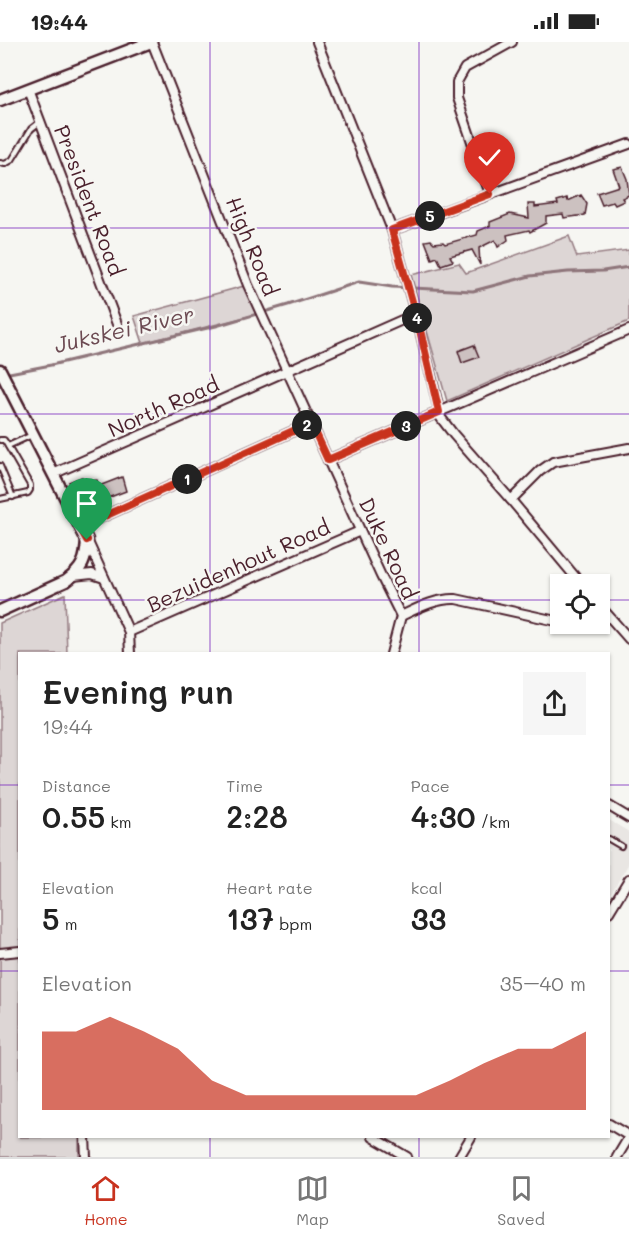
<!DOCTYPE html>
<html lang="en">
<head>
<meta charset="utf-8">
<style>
	body { margin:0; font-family:Mali,sans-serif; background:#f6f6f6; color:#222; height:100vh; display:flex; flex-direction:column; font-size:22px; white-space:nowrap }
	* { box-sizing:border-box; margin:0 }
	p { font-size:20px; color:#767676 }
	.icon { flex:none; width:33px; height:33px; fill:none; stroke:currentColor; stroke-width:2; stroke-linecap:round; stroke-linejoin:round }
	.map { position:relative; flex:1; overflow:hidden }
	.drawer { position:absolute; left:18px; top:610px; width:592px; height:486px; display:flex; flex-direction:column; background:#fff; border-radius:0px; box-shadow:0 2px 4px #0004 }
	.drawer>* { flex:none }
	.controls { position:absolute; left:550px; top:532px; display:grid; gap:12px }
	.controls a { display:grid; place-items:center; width:60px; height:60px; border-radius:0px; background:#fff; box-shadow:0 2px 4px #0004; font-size:30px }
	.pin { position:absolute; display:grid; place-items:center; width:51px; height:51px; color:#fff; margin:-62px -26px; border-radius:50% 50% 50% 0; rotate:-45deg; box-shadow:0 0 6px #0007 }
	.pin .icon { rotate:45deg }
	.km { position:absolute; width:30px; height:30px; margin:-15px; border-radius:50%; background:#222; color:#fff; font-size:16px; line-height:30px; text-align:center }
	.round { display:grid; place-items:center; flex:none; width:63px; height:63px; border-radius:0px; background:#f6f6f6 }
	.headline { display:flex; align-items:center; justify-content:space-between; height:102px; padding:0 24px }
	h1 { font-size:33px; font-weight:600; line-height:45px }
	.stats { display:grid; grid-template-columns:repeat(3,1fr); gap:9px; height:102px; padding:6px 24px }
	.stats div { display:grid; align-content:center }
	.stats b { font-size:30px; font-weight:600 }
	.stats small { font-size:16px; font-weight:400 }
	.stats p { font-size:16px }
	.chart { height:168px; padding:12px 24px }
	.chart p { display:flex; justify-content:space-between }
	.chart svg { width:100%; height:108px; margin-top:6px; fill:#c8321e; opacity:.7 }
	.status { display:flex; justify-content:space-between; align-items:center; height:42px; padding:0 30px; background:#fff; direction:ltr }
	.status svg { height:16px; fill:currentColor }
	.tabs { display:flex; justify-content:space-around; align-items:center; height:84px; border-top:2px solid #e0e0e0; background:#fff; font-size:16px; color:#767676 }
	.tabs a { display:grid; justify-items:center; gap:3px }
	.tabs .on { color:#c8321e }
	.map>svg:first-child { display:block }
	.built { fill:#e9e6e3 }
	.green { fill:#ddd6d5; stroke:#947a80; stroke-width:1.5 }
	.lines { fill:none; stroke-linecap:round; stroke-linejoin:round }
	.stream { stroke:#8e747a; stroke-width:3 }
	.building { fill:#ccc1c0; stroke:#4a1f2b; stroke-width:1.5 }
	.service-casing { stroke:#4a1f2b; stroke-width:8 }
	.minor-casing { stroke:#4a1f2b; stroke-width:12 }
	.secondary-casing { stroke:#4a1f2b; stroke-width:15 }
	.service { stroke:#f6f6f2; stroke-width:4 }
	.minor { stroke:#f6f6f2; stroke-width:8 }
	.secondary { stroke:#f6f6f2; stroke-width:10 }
	.route-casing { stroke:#fff; stroke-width:12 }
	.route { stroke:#c8321e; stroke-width:8 }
	.grid { fill:none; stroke:#7b2cbf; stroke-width:1.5; stroke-opacity:0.55 }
	.labels { text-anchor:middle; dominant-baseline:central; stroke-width:5; stroke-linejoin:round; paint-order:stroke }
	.street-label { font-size:21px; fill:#4a1f2b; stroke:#f6f6f2 }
	.water-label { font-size:22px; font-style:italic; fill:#6c4a52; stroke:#f6f6f2 }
</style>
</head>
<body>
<div class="status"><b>19:44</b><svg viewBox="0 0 49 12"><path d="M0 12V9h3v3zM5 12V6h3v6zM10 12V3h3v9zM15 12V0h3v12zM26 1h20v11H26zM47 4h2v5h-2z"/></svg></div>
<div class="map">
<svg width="629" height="1115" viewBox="0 0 629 1115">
	<rect width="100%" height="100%" fill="#f6f6f2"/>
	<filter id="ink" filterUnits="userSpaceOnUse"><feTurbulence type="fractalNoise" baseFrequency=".0167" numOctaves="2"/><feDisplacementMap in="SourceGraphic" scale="12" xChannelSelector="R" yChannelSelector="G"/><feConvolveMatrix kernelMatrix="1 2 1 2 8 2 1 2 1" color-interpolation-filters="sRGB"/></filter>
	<g filter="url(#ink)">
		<!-- built -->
		<polygon class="built" points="609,778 629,790 629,821 609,855"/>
		<!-- green -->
		<g class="green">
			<polygon points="569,194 577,215 629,208 629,279 447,359 411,233 459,221 466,231"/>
			<polygon points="248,243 261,271 143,301 134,274"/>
			<polygon points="65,552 67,612 20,612 20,1095 79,1095 79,1115 0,1115 0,581"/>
		</g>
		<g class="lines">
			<!-- stream -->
			<polyline class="stream" points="4,332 51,323 216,284 288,263 359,240 392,245 473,249 530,234 568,230 603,229 629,225"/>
		</g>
		<!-- building -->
		<g class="building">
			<polygon points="622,125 627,137 629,153 622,156 624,159 615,163 613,160 602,163 597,151 619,144 613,127"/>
			<polygon points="581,153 587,162 585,173 564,176 563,172 546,174 546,181 530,190 529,188 507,193 508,198 498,205 495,198 479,206 480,223 472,208 450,214 453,219 441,223 437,215 432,217 425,199 431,198 434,201 443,200 445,202 477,193 478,189 490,184 490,180 510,172 529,176 528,162 535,162 535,165 558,162 557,159 567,156 568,159"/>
			<polygon points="474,303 479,315 462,321 458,309"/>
			<polygon points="82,435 85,440 97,438 99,444 122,435 126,449 84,465 69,440"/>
		</g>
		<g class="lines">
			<defs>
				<g id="service">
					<polyline points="0,121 5,122 12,118 31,87 40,80"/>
					<polyline points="0,398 4,398 6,401 30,443 30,448 28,451 0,457"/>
					<polyline points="8,404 32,393"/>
					<polyline points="0,424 13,455"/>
					<polyline points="609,797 621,804"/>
				</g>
				<g id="minor">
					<polyline points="152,0 248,243 381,534 401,574 391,612"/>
					<polyline points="317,0 392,188 420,288 441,376 454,393 511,458 582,543"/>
					<polyline points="28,47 117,282"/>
					<polyline points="490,152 457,56 457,40 465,26 512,0"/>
					<polyline points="392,188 629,102"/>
					<polyline points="328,418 629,288"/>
					<polyline points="53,432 402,278"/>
					<polyline points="511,458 540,429 553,420 629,406"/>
					<polyline points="80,485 311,381"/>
					<polyline points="88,500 129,590 130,612"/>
					<polyline points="73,534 92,532 104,536"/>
					<polyline points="600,564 629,597"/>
					<path d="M401,574C418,566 437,556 456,557L561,580"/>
					<polyline points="129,590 360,489"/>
					<polyline points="609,764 629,776"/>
					<polyline points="609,870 629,837"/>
					<polyline points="0,911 20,909"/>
					<polyline points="609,1082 629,1094"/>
					<polyline points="85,1095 86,1115"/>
					<polyline points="373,1095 407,1115"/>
					<polyline points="459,1115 471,1095"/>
					<polyline points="617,1115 629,1095"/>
				</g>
				<g id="secondary">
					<polyline points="0,58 151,0"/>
					<path d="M0,328L87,498C86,518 83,527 66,539L0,569"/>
				</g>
			</defs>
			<!-- service casing -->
			<use href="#service" class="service-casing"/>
			<!-- minor casing -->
			<use href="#minor" class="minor-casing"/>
			<!-- secondary casing -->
			<use href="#secondary" class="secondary-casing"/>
			<!-- service -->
			<use href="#service" class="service"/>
			<!-- minor -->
			<use href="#minor" class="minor"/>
			<!-- secondary -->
			<use href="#secondary" class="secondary"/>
		</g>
	</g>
	<g class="lines" filter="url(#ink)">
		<defs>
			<polyline id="route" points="87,498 80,485 311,381 328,418 439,370 420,288 392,188 490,152"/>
		</defs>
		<!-- route casing -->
		<use href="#route" class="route-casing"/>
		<!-- route -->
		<use href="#route" class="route"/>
	</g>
	<!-- grid -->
	<path class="grid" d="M210,0V612M419,0V612M0,186H629M0,372H629M0,558H561M600,558H629M0,743H20M609,743H629M0,929H20M609,929H629M210,1095V1115M419,1095V1115"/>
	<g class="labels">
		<!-- street labels -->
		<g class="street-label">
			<text transform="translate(90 158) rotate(69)">President Road</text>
			<text transform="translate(253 204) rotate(68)">High Road</text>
			<text transform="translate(163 364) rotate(-24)">North Road</text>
			<text transform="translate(389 506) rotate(65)">Duke Road</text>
			<text transform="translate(238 523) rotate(-24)">Bezuidenhout Road</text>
		</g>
		<!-- water labels -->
		<g class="water-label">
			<text transform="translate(124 287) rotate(-13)">Jukskei River</text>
		</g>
	</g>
</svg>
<div class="controls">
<a><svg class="icon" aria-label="locate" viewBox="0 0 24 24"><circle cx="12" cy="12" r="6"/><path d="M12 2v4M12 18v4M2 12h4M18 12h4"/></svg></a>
</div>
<div class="pin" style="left:87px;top:498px;background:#1e9e55"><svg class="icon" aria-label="arrive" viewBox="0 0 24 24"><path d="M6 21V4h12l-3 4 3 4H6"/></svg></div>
<div class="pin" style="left:490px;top:152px;background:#d93025"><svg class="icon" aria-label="check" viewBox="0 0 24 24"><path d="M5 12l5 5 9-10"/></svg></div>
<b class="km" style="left:187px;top:437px">1</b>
<b class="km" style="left:307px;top:383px">2</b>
<b class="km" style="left:406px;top:384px">3</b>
<b class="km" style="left:417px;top:276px">4</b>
<b class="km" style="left:430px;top:174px">5</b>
<section class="drawer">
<div class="headline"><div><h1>Evening run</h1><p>19:44</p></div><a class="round"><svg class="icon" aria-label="share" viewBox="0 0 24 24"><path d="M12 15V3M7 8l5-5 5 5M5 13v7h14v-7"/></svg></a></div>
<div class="stats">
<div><p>Distance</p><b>0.55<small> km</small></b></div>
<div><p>Time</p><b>2:28</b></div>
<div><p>Pace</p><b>4:30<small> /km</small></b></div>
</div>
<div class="stats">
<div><p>Elevation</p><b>5<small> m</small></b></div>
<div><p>Heart rate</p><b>137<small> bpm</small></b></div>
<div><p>kcal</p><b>33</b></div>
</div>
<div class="chart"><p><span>Elevation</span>35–40 m</p>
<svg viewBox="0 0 160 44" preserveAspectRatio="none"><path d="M0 44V12L10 12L20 6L30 12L40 19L50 32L60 38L70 38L80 38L90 38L100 38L110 38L120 32L130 25L140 19L150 19L160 12V44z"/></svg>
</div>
</section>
</div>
<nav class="tabs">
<a class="on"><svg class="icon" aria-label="home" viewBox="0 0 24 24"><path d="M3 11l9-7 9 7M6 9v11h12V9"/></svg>Home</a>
<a><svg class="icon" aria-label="map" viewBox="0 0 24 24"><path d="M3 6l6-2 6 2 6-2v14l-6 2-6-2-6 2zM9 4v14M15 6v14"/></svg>Map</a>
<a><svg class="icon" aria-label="saved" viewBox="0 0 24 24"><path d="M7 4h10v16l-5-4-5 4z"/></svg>Saved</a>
</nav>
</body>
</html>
